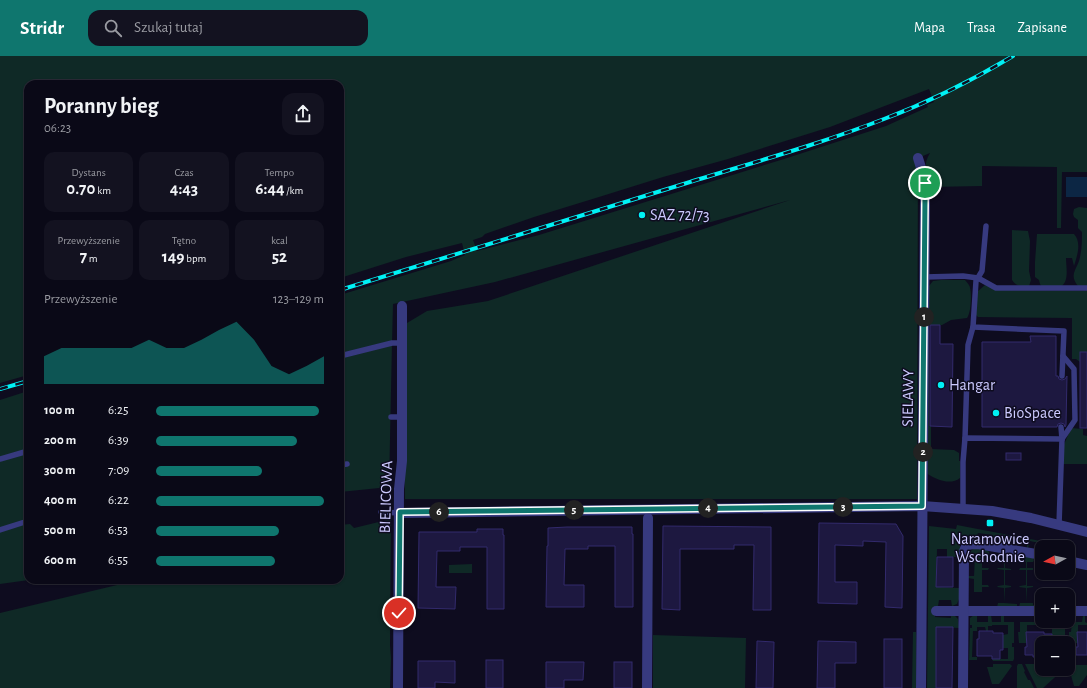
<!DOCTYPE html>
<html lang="pl">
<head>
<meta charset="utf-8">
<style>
	body { margin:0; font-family:"Alegreya Sans",sans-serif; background:#131220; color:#f1f3f6; height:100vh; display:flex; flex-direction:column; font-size:15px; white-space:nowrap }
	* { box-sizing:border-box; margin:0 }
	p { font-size:13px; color:#999aa1 }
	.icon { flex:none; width:22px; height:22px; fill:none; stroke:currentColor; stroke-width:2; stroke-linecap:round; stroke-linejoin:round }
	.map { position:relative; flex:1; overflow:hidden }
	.side { position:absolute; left:24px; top:24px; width:320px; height:504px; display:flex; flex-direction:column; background:#0a0917; border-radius:12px; box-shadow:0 1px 3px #0004,0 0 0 1px #2a2a36 }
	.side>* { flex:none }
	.needle { width:26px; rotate:262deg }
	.tools { position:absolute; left:1035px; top:484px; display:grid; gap:8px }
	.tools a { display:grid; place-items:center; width:40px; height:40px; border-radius:8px; background:#0a0917; box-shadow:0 1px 3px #0004,0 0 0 1px #2a2a36; font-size:20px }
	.pin { position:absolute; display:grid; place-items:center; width:34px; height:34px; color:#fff; margin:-17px; border:2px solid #fff; border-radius:50%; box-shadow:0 1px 4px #0007 }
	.km { position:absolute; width:20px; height:20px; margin:-10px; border-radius:50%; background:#222; color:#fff; font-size:11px; line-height:20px; text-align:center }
	.round { display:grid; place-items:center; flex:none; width:42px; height:42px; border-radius:12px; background:#131220 }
	.head { display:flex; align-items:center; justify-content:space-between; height:68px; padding:0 20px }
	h1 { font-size:22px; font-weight:700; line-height:30px }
	.metrics { display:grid; grid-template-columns:repeat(3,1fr); gap:6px; height:68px; padding:4px 20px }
	.metrics div { display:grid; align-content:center; border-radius:10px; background:#131220; text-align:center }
	.metrics b { font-size:17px; font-weight:700 }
	.metrics small { font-size:11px; font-weight:400 }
	.metrics p { font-size:11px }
	.chart { height:112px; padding:8px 20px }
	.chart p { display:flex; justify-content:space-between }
	.chart svg { width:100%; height:72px; margin-top:4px; fill:#0f766e; opacity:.7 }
	ul { padding:0 20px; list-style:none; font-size:13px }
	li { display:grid; grid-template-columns:64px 48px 1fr; align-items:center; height:30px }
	li i { height:10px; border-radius:5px; background:#0f766e }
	header { display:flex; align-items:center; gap:24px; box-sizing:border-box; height:56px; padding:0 20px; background:#0f766e; color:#fff }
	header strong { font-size:19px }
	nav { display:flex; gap:22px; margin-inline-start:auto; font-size:14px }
	.search { width:280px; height:36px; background:#131220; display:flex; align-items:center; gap:10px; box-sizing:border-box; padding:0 14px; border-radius:12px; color:#999aa1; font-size:15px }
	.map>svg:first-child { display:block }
	.green { fill:#0f2926; fill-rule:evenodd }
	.water { fill:#0c2644 }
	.building { fill:#1d1840; stroke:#322a6c }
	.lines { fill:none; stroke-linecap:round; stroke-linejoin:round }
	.lane { stroke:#373a7f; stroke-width:5.5 }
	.street { stroke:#373a7f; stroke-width:10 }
	.rail-casing { stroke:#00f1f5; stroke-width:4 }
	.rail { stroke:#0e0c1f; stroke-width:2.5; stroke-dasharray:8; stroke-linecap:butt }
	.route-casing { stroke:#fff; stroke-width:8 }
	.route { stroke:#0f766e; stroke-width:5 }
	.poi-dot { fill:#00f1f5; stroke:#0e0c1f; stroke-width:1.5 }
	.labels { text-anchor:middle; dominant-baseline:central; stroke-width:3; stroke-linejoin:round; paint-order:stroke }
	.poi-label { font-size:16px; fill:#cccaff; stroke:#0e0c1f; text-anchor:start }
	.street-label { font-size:16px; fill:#cccaff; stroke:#0e0c1f }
</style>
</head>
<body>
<header>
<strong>Stridr</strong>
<div class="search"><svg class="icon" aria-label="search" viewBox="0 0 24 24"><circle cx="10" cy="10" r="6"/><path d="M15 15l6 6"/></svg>Szukaj tutaj</div>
<nav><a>Mapa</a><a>Trasa</a><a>Zapisane</a></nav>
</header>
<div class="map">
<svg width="1087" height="632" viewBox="0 0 1087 632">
	<rect width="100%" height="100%" fill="#0e0c1f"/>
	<!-- green -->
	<g class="green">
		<path d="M0,0H1087V116H1062L1061,172H1057V111L982,110V130L930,131C927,117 922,110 930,97L918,102L917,443H405L402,270L427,255L488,245L790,144L495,226L393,248L392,287L389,431L340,436V239L451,205L465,199L462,187L406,201L340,222V28H28V319L0,327ZM929,33L934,46L927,49L928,51L886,70L784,103L539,179L477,195L473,184L482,181L485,178L534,161L599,141L663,121L728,103L830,71Z"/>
		<path d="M1079,151L1087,152V231L1078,230C1068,218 1078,213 1080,201C1082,192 1082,184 1082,176L1078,172V164L1074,161L1073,158L1074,153Z"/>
		<path d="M1012,174L1028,175L1030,185L1029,215L1031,224L1029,230C1021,230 1017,231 1012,224Z"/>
		<path d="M1037,178H1074C1082,187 1077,200 1074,210L1072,202H1066C1066,211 1070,228 1059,231C1054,232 1048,231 1042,231L1040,228L1039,224L1035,221V206Z"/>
		<path d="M941,224H965C967,227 970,229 970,232C972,239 971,257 967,262L951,264L942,269H929V370H931V393L954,394L959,397V405H960V422C950,430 935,423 926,417L929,230L933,225Z"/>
		<polygon points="985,229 998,234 1087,235 1087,306 1080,306 1076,303 1072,303 1072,262 978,261 976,259 977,236"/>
		<polygon points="28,335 29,524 0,528 0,344"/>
		<polygon points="1071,372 1083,373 1083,379 1087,380 1087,408 1063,408 1063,391"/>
		<polygon points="391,463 390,589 391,602 390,632 0,632 0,557 138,524 340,524 340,469 350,468 354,472"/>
		<polygon points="957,469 1046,486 1064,491 1053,491 1053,490 1047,488 1046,491 1044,491 1044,488 1030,485 1028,492 1027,492 1027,485 1012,482 1010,489 1009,488 1010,482 995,479 993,486 992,485 993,479 978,477 976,483 960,482 960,501 947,501 947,493 937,493 936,531 959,532 959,543 957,548 952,550 951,544 939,544 938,550 935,551 935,561 951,562 951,559 954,559 958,563 959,572 936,571 936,632 927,632 929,470 956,473"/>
		<path d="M976,492L987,494L989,496V500L982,499V512H989L988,514H982V529H988L989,531H982V536H974V523L968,522V520H974L975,501L968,500C969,496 972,493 976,492Z"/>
		<polygon points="999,496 1010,498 1011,503 1005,503 1005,512 1011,513 1011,514 1005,514 1005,529 1011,530 1011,531 1005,532 1004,547 1017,548 1017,551 997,551 998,547 1004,547 1004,532 997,531 998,530 1004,529 1004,514 997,513 998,512 1004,512 1004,500 998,500"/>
		<polygon points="1022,500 1033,502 1034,504 1033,506 1027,506 1027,512 1033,512 1033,514 1027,514 1027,530 1033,530 1033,531 1027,532 1026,547 1033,547 1033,549 1039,549 1039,551 1019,551 1020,547 1026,547 1026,532 1019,531 1020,530 1026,529 1026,514 1019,514 1020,512 1026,512 1026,506 1019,505 1020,502"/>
		<polygon points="472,508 472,517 449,517 449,509"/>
		<polygon points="974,559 977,559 977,566 988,566 988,559 991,559 992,566 1001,566 1001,559 1004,560 1004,566 1014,566 1014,587 1012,587 1012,591 1014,591 1014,603 1013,605 993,605 992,603 1008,603 1008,592 1003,592 1003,579 1008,578 1008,569 992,569 992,570 988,570 988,575 986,575 985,571 977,571 977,575 973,575 972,601 977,601 977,604 969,604 970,572 972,572 972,569 970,569 970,562"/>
		<polygon points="1034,560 1037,560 1038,566 1050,566 1050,565 1052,565 1053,566 1065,566 1065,587 1052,587 1052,569 1027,569 1027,587 1019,587 1018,576 1020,576 1020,566 1034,566"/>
		<polygon points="1083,560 1085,560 1085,566 1087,567 1087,569 1078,569 1078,587 1070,587 1069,586 1069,576 1071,576 1072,566 1082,566"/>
		<polygon points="913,576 916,576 916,632 912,632"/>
		<polygon points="653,579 746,582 745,632 653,632"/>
		<polygon points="993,608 1010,608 1012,610 999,628 992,628 987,611 993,611"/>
		<polygon points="1018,608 1022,608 1025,615 1024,616 1028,624 1030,624 1034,632 1017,632 1017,610"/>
		<polygon points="1025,608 1042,608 1042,613 1064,613 1043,632 1037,632"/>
		<polygon points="1069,609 1087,609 1087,619 1079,630 1074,630 1069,612"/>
	</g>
	<!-- water -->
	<rect class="water" x="1066" y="121" width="21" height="20"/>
	<!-- building -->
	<g class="building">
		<polygon points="930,269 940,269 940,288 953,288 952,371 930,370"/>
		<polygon points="1030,280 1056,280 1056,320 1058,320 1059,323 1062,324 1065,323 1067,320 1066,369 1065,371 1064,368 1061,367 1058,368 1057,371 982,371 982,286 1031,286"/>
		<rect x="1080" y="296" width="7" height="76"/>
		<rect x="1006" y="397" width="15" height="7"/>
		<polygon points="819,467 896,468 903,480 902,552 885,551 886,486 863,485 863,490 835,489 835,526 857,526 857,548 818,547"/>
		<polygon points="663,470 771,471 771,554 753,554 754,489 734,489 734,493 680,493 680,554 662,553"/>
		<polygon points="567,471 632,471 632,478 633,478 633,551 615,551 615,490 588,490 588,493 565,493 564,529 584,529 584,551 546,551 547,490 548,490 548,472"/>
		<polygon points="477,473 503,473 503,479 504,479 504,553 487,553 487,491 460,491 460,495 437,495 436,531 456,531 455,553 418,552 419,476 477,476"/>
		<polygon points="937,501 953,501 953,531 936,531"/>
		<polygon points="936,571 953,571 952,632 936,632"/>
		<polygon points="979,575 993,575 993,577 1003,577 1003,594 1000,594 1000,603 992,603 992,600 977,600 977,583 979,583"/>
		<polygon points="1026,576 1044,576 1044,578 1052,578 1052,587 1042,587 1042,601 1033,601 1033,599 1025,599 1025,591 1027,591"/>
		<polygon points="1077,576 1087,576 1087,599 1076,599 1076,591 1078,591"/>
		<rect x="884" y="583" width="18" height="49"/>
		<polygon points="757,585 774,586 773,632 756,632"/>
		<polygon points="818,585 856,586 856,607 835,607 835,632 817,632"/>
		<rect x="486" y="604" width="17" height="28"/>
		<polygon points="418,605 455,605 455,627 435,626 435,632 418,632"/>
		<polygon points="546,606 584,606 583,624 564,624 564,632 546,632"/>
		<rect x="614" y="606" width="18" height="26"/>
	</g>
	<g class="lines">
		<!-- lane -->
		<g class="lane">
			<polyline points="986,170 982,215 976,225 973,271 1064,275 1062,320"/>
			<polyline points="925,221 963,220 978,222 996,232 1087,232"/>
			<polyline points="340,300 392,287 402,287"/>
			<polyline points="391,361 402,361"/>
			<polyline points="1061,371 1062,383"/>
			<polyline points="965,382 968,289 973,271"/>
			<polyline points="1062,383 1075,364 1074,313 1063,300"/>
			<polyline points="0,403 28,395"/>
			<polyline points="340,409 347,408"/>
			<polyline points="963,453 963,406 965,382 1062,383 1059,469"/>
			<polyline points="381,456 400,457"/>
			<polyline points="0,474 28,465"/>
		</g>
		<!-- street -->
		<g class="street">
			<path d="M918,102C923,116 925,129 925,143L921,632"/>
			<polyline points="400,457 922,450 992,455 1031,462 1087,476"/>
			<polyline points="1068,505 1087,509"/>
			<polyline points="936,555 1042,555"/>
			<polyline points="1068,555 1087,555"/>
			<polyline points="398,632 399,433 402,405 402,250"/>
			<polyline points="647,632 648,462"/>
			<path d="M963,632L964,495C966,488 970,488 978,488L1042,499"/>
		</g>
		<defs>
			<g id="rail">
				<path d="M340,234C457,198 573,162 690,126C755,106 820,88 884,63C929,46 971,25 1013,0"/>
				<polyline points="0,333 28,325"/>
			</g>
		</defs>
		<!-- rail casing -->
		<use href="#rail" class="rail-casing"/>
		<!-- rail -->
		<use href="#rail" class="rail"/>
	</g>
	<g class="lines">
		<defs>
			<polyline id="route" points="399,557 400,456 922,450 925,143 925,127"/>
		</defs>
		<!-- route casing -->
		<use href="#route" class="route-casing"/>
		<!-- route -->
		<use href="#route" class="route"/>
	</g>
	<!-- markers -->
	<g class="poi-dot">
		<circle cx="642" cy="159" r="4"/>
		<circle cx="941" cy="329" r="4"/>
		<circle cx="996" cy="357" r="4"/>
		<rect x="986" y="463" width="8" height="8" rx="2"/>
	</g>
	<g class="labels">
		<!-- poi labels -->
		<g class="poi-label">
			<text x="650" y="159">SAZ 72/73</text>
			<text x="949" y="329">Hangar</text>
			<text x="1004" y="357">BioSpace</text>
			<text x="990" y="483" text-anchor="middle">Naramowice<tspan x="990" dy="18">Wschodnie</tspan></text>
		</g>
		<!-- street labels -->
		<g class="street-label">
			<text transform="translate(908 342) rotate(-89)">SIELAWY</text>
			<text transform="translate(386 441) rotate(-88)">BIELICOWA</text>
		</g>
	</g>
</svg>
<div class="tools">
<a><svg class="needle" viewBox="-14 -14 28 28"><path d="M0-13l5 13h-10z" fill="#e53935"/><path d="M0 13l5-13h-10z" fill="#999aa1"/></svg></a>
<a>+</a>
<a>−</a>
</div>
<div class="pin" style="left:925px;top:127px;background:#1e9e55"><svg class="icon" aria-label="arrive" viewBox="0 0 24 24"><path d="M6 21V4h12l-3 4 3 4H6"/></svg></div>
<div class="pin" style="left:399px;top:557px;background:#d93025"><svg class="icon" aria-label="check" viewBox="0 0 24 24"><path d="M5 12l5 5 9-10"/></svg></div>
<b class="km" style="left:924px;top:261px">1</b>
<b class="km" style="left:923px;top:396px">2</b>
<b class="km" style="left:843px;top:451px">3</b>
<b class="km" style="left:708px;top:452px">4</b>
<b class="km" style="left:574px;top:454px">5</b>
<b class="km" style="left:439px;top:456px">6</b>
<section class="side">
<div class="head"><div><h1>Poranny bieg</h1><p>06:23</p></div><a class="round"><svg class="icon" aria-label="share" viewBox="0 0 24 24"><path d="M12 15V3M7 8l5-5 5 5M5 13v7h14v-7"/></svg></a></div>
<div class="metrics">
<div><p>Dystans</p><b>0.70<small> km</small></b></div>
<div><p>Czas</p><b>4:43</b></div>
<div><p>Tempo</p><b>6:44<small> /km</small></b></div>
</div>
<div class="metrics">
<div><p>Przewyższenie</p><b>7<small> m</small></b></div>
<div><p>Tętno</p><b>149<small> bpm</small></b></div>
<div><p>kcal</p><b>52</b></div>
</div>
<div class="chart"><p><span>Przewyższenie</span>123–129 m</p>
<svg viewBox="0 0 160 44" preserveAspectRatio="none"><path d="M0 44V27L10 22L20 22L30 22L40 22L50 22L60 17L70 22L80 22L90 17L100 11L110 6L120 17L130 33L140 38L150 33L160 27V44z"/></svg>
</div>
<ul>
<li><b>100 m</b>6:25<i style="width:97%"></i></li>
<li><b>200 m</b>6:39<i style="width:84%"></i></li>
<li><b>300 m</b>7:09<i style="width:63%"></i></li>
<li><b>400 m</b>6:22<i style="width:100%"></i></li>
<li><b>500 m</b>6:53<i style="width:73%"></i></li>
<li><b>600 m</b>6:55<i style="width:71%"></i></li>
</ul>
</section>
</div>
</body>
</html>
